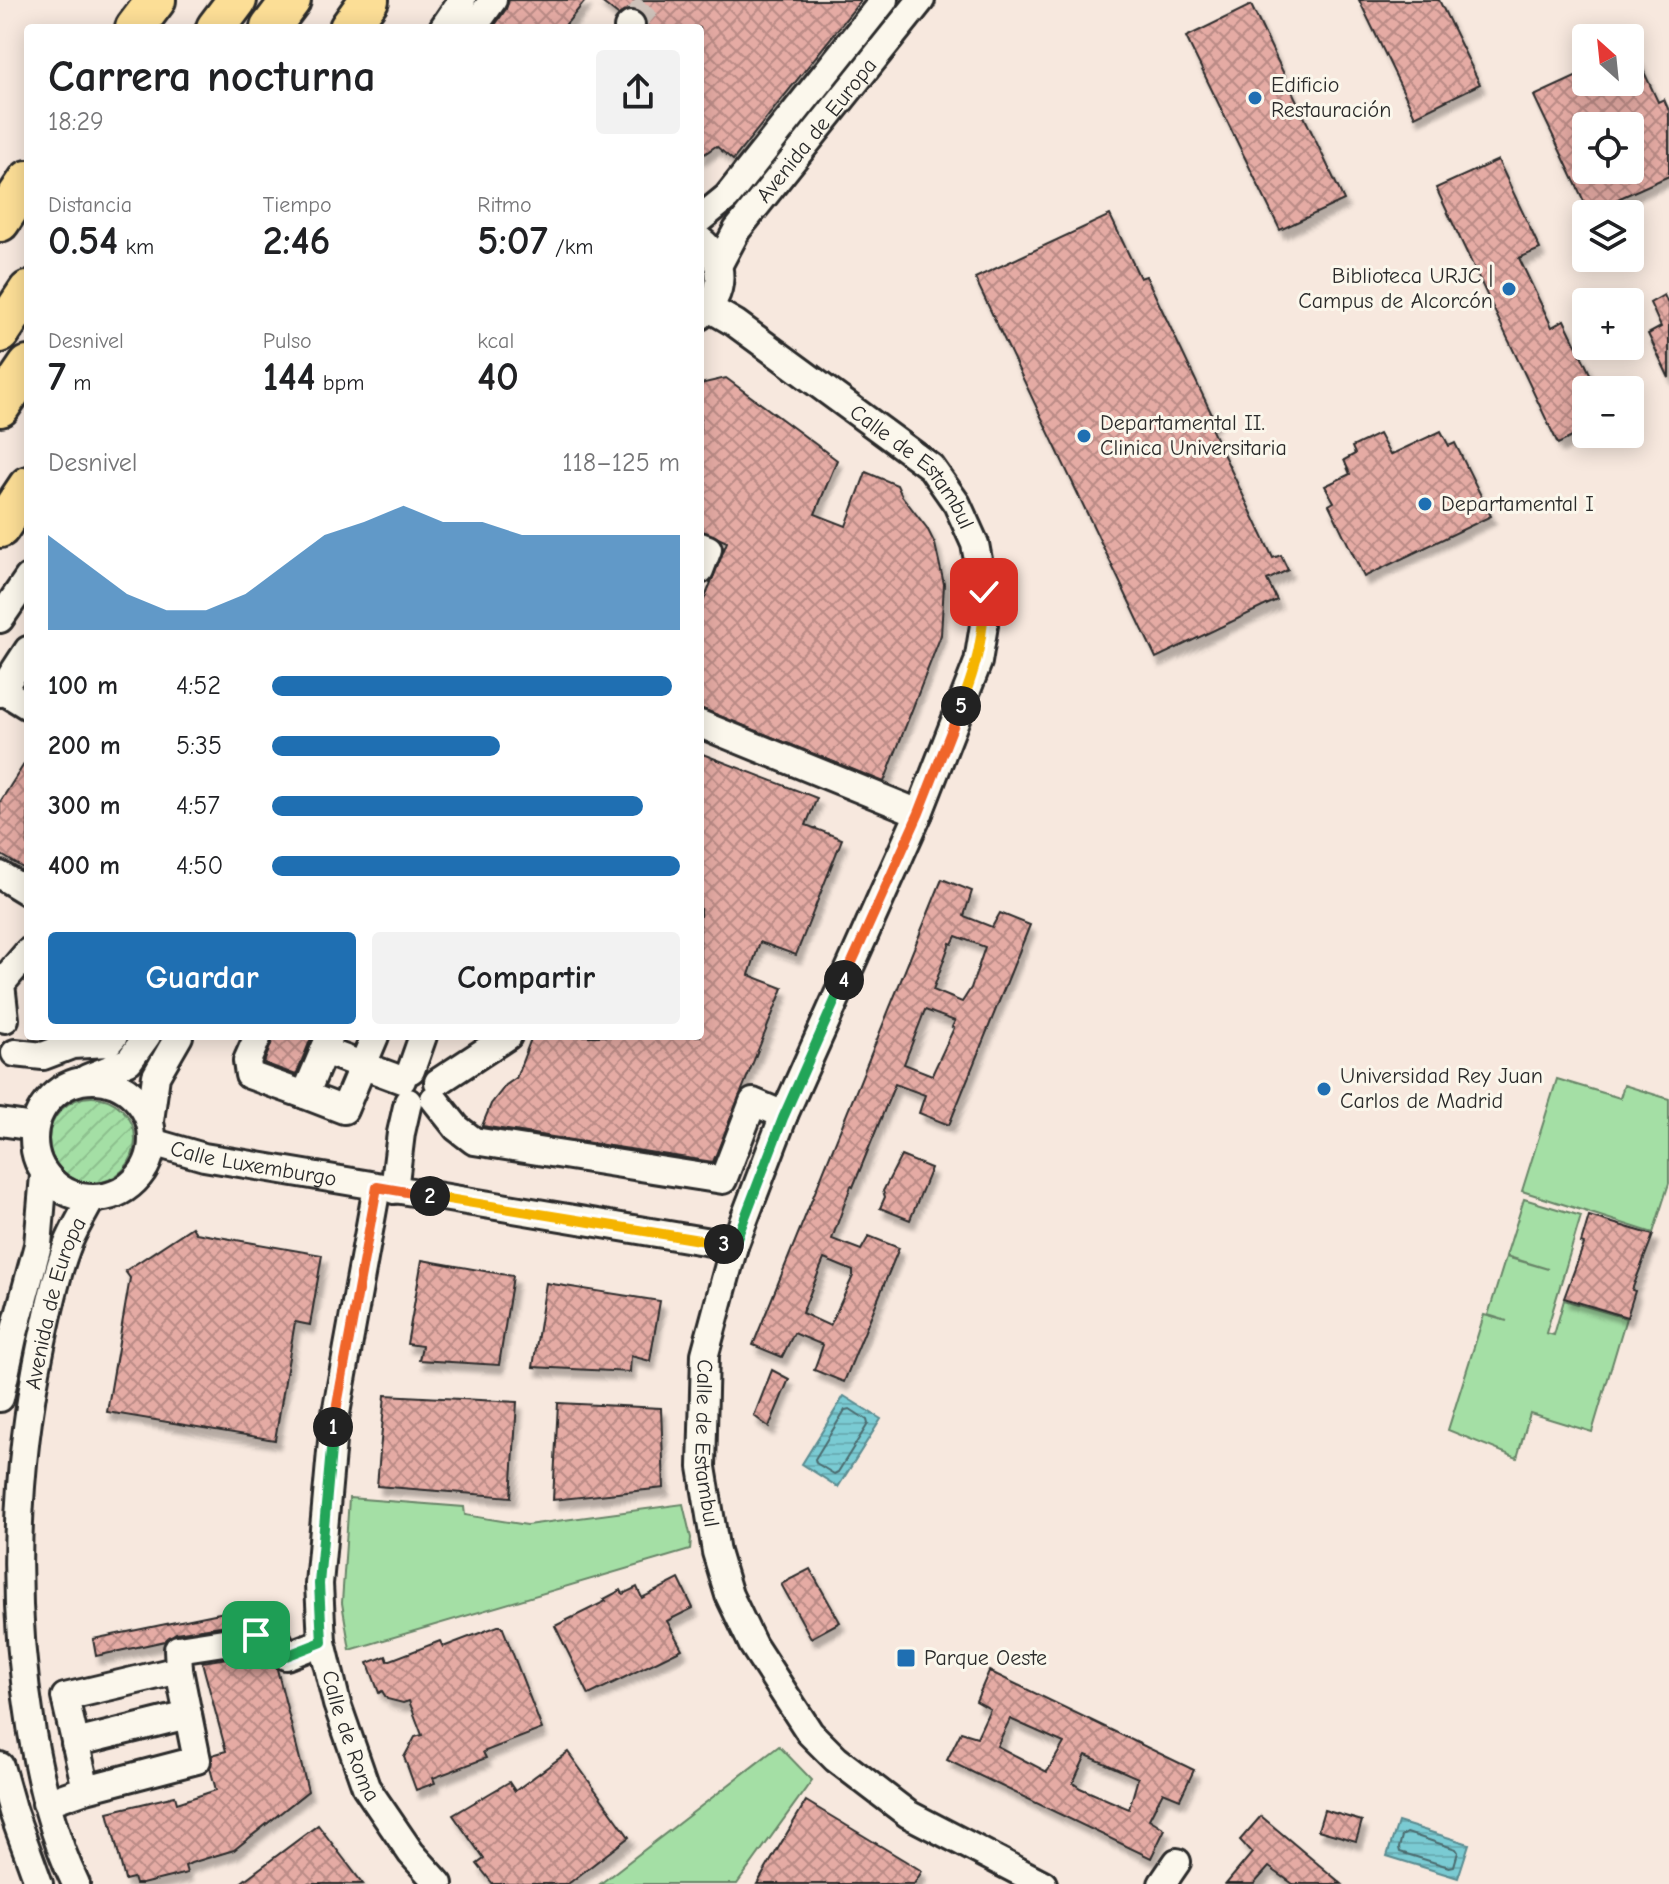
<!DOCTYPE html>
<html lang="es">
<head>
<meta charset="utf-8">
<style>
	body { margin:0; font-family:"Comic Neue",sans-serif; background:#f2f2f2; color:#202124; height:100vh; display:flex; flex-direction:column; font-size:30px; white-space:nowrap }
	* { box-sizing:border-box; margin:0 }
	p { font-size:26px; color:#757577 }
	.icon { flex:none; width:44px; height:44px; fill:none; stroke:currentColor; stroke-width:2; stroke-linecap:round; stroke-linejoin:round }
	.map { position:relative; flex:1; overflow:hidden }
	.panel { position:absolute; left:24px; top:24px; width:680px; height:1016px; display:flex; flex-direction:column; background:#fff; border-radius:8px; box-shadow:0 4px 20px #0003 }
	.panel>* { flex:none }
	.needle { width:52px; rotate:333deg }
	.tools { position:absolute; left:1572px; top:24px; display:grid; gap:16px }
	.tools a { display:grid; place-items:center; width:72px; height:72px; border-radius:8px; background:#fff; box-shadow:0 4px 20px #0003; font-size:40px }
	.pin { position:absolute; display:grid; place-items:center; width:68px; height:68px; color:#fff; margin:-34px; border-radius:16px; box-shadow:0 4px 12px #0006 }
	.km { position:absolute; width:40px; height:40px; margin:-20px; border-radius:50%; background:#222; color:#fff; font-size:22px; line-height:40px; text-align:center }
	.round { display:grid; place-items:center; flex:none; width:84px; height:84px; border-radius:8px; background:#f2f2f2 }
	.head { display:flex; align-items:center; justify-content:space-between; height:136px; padding:0 24px }
	h1 { font-size:44px; font-weight:600; line-height:60px }
	.figures { display:grid; grid-template-columns:repeat(3,1fr); gap:12px; height:136px; padding:8px 24px }
	.figures div { display:grid; align-content:center }
	.figures b { font-size:40px; font-weight:600 }
	.figures small { font-size:22px; font-weight:400 }
	.figures p { font-size:22px }
	.chart { height:224px; padding:16px 24px }
	.chart p { display:flex; justify-content:space-between }
	.chart svg { width:100%; height:144px; margin-top:8px; fill:#1f6fb2; opacity:.7 }
	.cta { display:flex; gap:16px; margin-top:auto; padding:16px 24px }
	.cta a { flex:1; height:92px; border-radius:8px; background:#1f6fb2; color:#fff; font-size:32px; font-weight:600; line-height:92px; text-align:center }
	.cta a+a { background:#f2f2f2; color:#202124 }
	ul { padding:0 24px; list-style:none; font-size:26px }
	li { display:grid; grid-template-columns:128px 96px 1fr; align-items:center; height:60px }
	li i { height:20px; border-radius:10px; background:#1f6fb2 }
	.map>svg:first-child { display:block }
	.park { fill:#a4dfa5; stroke:#688568; stroke-width:2 }
	.garden { fill:url(#garden-furrows); stroke:#688568; stroke-width:2 }
	.water { fill:url(#water-rules); stroke:#5a8b90; stroke-width:2 }
	.lines { fill:none; stroke-linecap:round; stroke-linejoin:round }
	.shore { stroke:#4b6b6e; stroke-width:2 }
	.building { fill:url(#building-cross-hatch); stroke:#2b2b2b; stroke-width:2; fill-rule:evenodd; filter:url(#shadow) }
	.minor-tunnel { stroke:#cec2ba; stroke-width:26; stroke-dasharray:26 13; stroke-linecap:butt }
	.minor-casing { stroke:#2b2b2b; stroke-width:32 }
	.highway-casing { stroke:#2b2b2b; stroke-width:44 }
	.minor { stroke:#fbf7ec; stroke-width:26 }
	.highway { stroke:#fcde96; stroke-width:38 }
	.split-1-casing { stroke:#fff; stroke-width:16 }
	.split-2-casing { stroke:#fff; stroke-width:16 }
	.split-3-casing { stroke:#fff; stroke-width:16 }
	.split-4-casing { stroke:#fff; stroke-width:16 }
	.split-5-casing { stroke:#fff; stroke-width:16 }
	.split-6-casing { stroke:#fff; stroke-width:16 }
	.split-1 { stroke:#22a559; stroke-width:10 }
	.split-2 { stroke:#f0652b; stroke-width:10 }
	.split-3 { stroke:#f5b400; stroke-width:10 }
	.split-4 { stroke:#22a559; stroke-width:10 }
	.split-5 { stroke:#f0652b; stroke-width:10 }
	.split-6 { stroke:#f5b400; stroke-width:10 }
	.poi-dot { fill:#1f6fb2; stroke:#fbf7ec; stroke-width:3 }
	.labels { text-anchor:middle; dominant-baseline:central; stroke-width:6; stroke-linejoin:round; paint-order:stroke }
	.poi-label { font-size:22px; fill:#2b2b2b; stroke:#fbf7ec; text-anchor:start }
	.street-label { font-size:22px; fill:#2b2b2b; stroke:#fbf7ec }
</style>
</head>
<body>
<div class="map">
<svg width="1669" height="1884" viewBox="0 0 1669 1884">
	<defs>
		<pattern id="garden-furrows" width="10" height="10" patternUnits="userSpaceOnUse" patternTransform="scale(2)"><rect width="10" height="10" fill="#a4dfa5"/><path d="M-1 1l2-2M0 10L10 0M9 11l2-2" fill="none" stroke="#8dc08e"/></pattern>
		<pattern id="water-rules" width="6" height="5" patternUnits="userSpaceOnUse" patternTransform="scale(2)"><rect width="6" height="5" fill="#7acbd3"/><path d="M0 2.5h6" fill="none" stroke="#6aaeb5"/></pattern>
		<pattern id="building-cross-hatch" width="8" height="8" patternUnits="userSpaceOnUse" patternTransform="scale(2)"><rect width="8" height="8" fill="#e5aba4"/><path d="M0 0l8 8M0 8l8-8" fill="none" stroke="#ba8b86"/></pattern>
		<filter id="shadow"><feDropShadow dx="4.5" dy="8" stdDeviation="2" flood-color="#0004"/></filter>
	</defs>
	<rect width="100%" height="100%" fill="#f7e8de"/>
	<filter id="ink" filterUnits="userSpaceOnUse"><feTurbulence type="fractalNoise" baseFrequency=".0125" numOctaves="2"/><feDisplacementMap in="SourceGraphic" scale="16" xChannelSelector="R" yChannelSelector="G"/><feConvolveMatrix kernelMatrix="1 2 1 2 8 2 1 2 1" color-interpolation-filters="sRGB"/></filter>
	<g filter="url(#ink)">
		<!-- park -->
		<g class="park">
			<polygon points="1557,1079 1620,1098 1624,1085 1669,1099 1669,1183 1653,1233 1522,1191"/>
			<polygon points="1524,1199 1581,1216 1546,1333 1554,1335 1564,1300 1626,1318 1592,1432 1530,1413 1517,1458 1448,1430 1484,1315 1507,1321 1488,1315 1506,1257 1548,1269 1506,1256"/>
			<polygon points="349,1498 464,1507 465,1515 527,1525 683,1504 691,1538 690,1550 350,1650 342,1603"/>
			<polygon points="779,1746 812,1780 737,1884 600,1884"/>
		</g>
		<!-- garden -->
		<circle class="garden" cx="92" cy="1140" r="43"/>
		<!-- water -->
		<g class="water">
			<polygon points="844,1396 881,1419 838,1487 802,1464"/>
			<polygon points="1398,1822 1469,1844 1458,1878 1387,1856"/>
		</g>
		<g class="lines">
			<!-- shore -->
			<g class="shore">
				<polygon points="850,1409 867,1420 868,1424 838,1472 834,1474 816,1463 815,1459 845,1410"/>
				<polygon points="1407,1833 1456,1849 1458,1852 1454,1866 1449,1867 1400,1852 1399,1848 1402,1836"/>
			</g>
		</g>
		<!-- building -->
		<g class="building">
			<polygon points="509,0 586,0 563,28 493,28 506,9"/>
			<polygon points="599,0 861,0 733,160 716,146 700,157 700,28 647,28 646,20 642,13 628,9 618,15"/>
			<polygon points="1359,0 1439,0 1480,84 1415,116"/>
			<polygon points="1251,5 1344,200 1280,230 1186,37"/>
			<path d="M1630,42L1658,102L1664,99L1669,111V176L1589,212L1534,96L1586,72V82H1630ZM1586,126H1630V170H1586Z"/>
			<polygon points="1498,160 1540,249 1519,258 1552,327 1564,320 1598,390 1586,390 1586,430 1558,444 1436,188"/>
			<polygon points="1110,215 1140,278 1146,276 1215,421 1209,424 1273,558 1281,555 1288,570 1267,580 1277,600 1156,658 975,278"/>
			<polygon points="1664,295 1669,306 1669,378 1648,334 1661,327 1650,303"/>
			<polygon points="726,378 837,460 815,514 846,526 866,472 897,485 902,496 927,528 935,544 944,584 941,635 884,782 700,708 700,610 727,542 700,530 700,384"/>
			<polygon points="1441,431 1449,446 1455,443 1491,516 1364,577 1329,505 1334,502 1325,486 1350,474 1344,460 1355,454 1352,447 1379,434 1390,455"/>
			<polygon points="700,753 817,798 806,825 842,839 796,955 760,942 749,975 783,988 713,1162 482,1126 491,1104 506,1085 516,1078 532,1036 700,1036"/>
			<polygon points="28,758 28,871 0,854 0,802"/>
			<path d="M942,879L972,891L964,916L992,927L1000,913L1030,925L949,1125L919,1113L925,1095L895,1084L853,1187L851,1186L832,1239L861,1250L869,1236L899,1248L844,1382L814,1370L823,1345L794,1333L782,1357L753,1345ZM956,936L985,947L971,988L962,1002L933,990L950,943L952,944ZM925,1010L955,1021L952,1027L954,1028L932,1075L904,1064ZM824,1259L853,1271V1276L830,1326L802,1313Z"/>
			<polygon points="274,1036 312,1036 296,1075 264,1063"/>
			<polygon points="901,1156 931,1168 910,1220 880,1208 885,1197 883,1191"/>
			<polygon points="1589,1216 1653,1235 1632,1290 1635,1291 1627,1317 1564,1298 1584,1244 1581,1243"/>
			<polygon points="192,1227 196,1233 322,1255 310,1325 295,1322 275,1440 107,1412 130,1278 125,1271"/>
			<polygon points="422,1260 513,1276 499,1365 419,1360 422,1346 407,1344"/>
			<polygon points="546,1283 660,1301 650,1361 631,1356 630,1372 533,1367"/>
			<polygon points="772,1370 789,1379 769,1427 754,1416"/>
			<polygon points="385,1395 517,1402 511,1497 377,1486"/>
			<polygon points="558,1403 661,1408 664,1488 553,1500"/>
			<polygon points="810,1569 840,1622 811,1638 781,1584"/>
			<polygon points="679,1579 693,1608 667,1621 682,1649 589,1695 555,1626 606,1601 604,1599 621,1590 623,1594 637,1587 642,1598"/>
			<polygon points="244,1608 246,1622 176,1633 165,1641 96,1656 93,1639"/>
			<polygon points="498,1626 502,1626 542,1729 483,1752 486,1758 433,1778 435,1783 416,1790 404,1757 415,1737 422,1735 409,1701 403,1703 387,1699 382,1691 379,1693 368,1663 386,1656 388,1661 440,1641 443,1647"/>
			<polygon points="266,1652 277,1669 308,1791 234,1850 191,1863 185,1866 187,1873 142,1884 135,1884 133,1878 125,1880 108,1812 175,1796 177,1803 216,1790 210,1768 212,1755 226,1751 202,1662"/>
			<path d="M989,1671L1194,1770L1180,1799L1163,1792L1149,1819L1165,1829L1151,1858L947,1760L961,1732L977,1737L990,1709L976,1701ZM1010,1719L1064,1743L1047,1772L997,1746ZM1086,1755L1138,1778L1129,1809L1080,1788L1073,1783Z"/>
			<polygon points="568,1752 629,1837 568,1884 493,1884 477,1864 484,1859 453,1815 509,1782 515,1791"/>
			<polygon points="806,1801 922,1871 914,1884 757,1884"/>
			<polygon points="1324,1810 1362,1821 1356,1841 1318,1830"/>
			<polygon points="1261,1816 1318,1864 1342,1884 1293,1884 1269,1867 1254,1884 1226,1884 1252,1853 1240,1840"/>
			<polygon points="318,1825 363,1884 239,1884"/>
		</g>
		<g class="lines">
			<!-- minor-tunnel -->
			<polyline class="minor-tunnel" points="631,25 652,0"/>
			<defs>
				<g id="minor">
					<polyline points="443,28 462,0"/>
					<polyline points="473,28 493,0"/>
					<polyline points="628,28 631,25"/>
					<polyline points="700,219 727,197 884,0"/>
					<path d="M700,240C727,260 725,296 700,316"/>
					<path id="s1" d="M719,264L737,230L921,0"/>
					<path id="s2" d="M709,308L735,323L931,467L957,504L975,544L984,592V625L978,662L919,813L784,1115L734,1246L705,1354L702,1467L716,1552L729,1595L753,1645L810,1733L836,1759L908,1814L1043,1884"/>
					<polyline points="700,546 708,549 700,570"/>
					<polyline points="0,619 28,578"/>
					<polyline points="2,690 28,706"/>
					<polyline points="0,693 28,650"/>
					<polyline points="700,724 919,813"/>
					<polyline points="0,875 28,892"/>
					<polyline points="5,1019 1,984 28,952"/>
					<polyline points="258,1036 247,1061 249,1075 305,1095"/>
					<polyline points="330,1036 305,1095 344,1110 375,1036"/>
					<polyline points="324,1051 402,1080"/>
					<polyline points="15,1053 43,1056 72,1045 108,1043 114,1036"/>
					<polyline points="411,1070 423,1036"/>
					<polyline points="87,1078 129,1061 147,1036"/>
					<circle cx="93" cy="1139" r="59"/>
					<polyline points="438,1082 508,1036"/>
					<polyline points="434,1099 457,1128 474,1141 723,1180 753,1102 784,1115"/>
					<polyline points="150,1121 156,1076 179,1036"/>
					<polyline points="0,1122 34,1127"/>
					<path id="s3" d="M152,1142L204,1157L734,1246"/>
					<path id="s4" d="M377,1187L333,1430L319,1584L322,1642L337,1704L366,1787L411,1853L439,1884"/>
					<polyline points="394,1190 401,1133 408,1102"/>
					<polyline points="0,1398 13,1337 38,1245 44,1175"/>
					<polyline points="179,1670 178,1649 275,1634 286,1656 322,1642"/>
					<polyline points="75,1743 188,1715"/>
					<polyline points="0,1766 13,1812 39,1884"/>
					<polyline points="46,1803 86,1789 197,1760 179,1670 65,1697 86,1789"/>
					<path id="s5" d="M76,1884C53,1837 41,1784 32,1733C11,1604 14,1474 41,1346C48,1315 54,1282 65,1252C71,1233 83,1215 92,1198"/>
					<polyline points="1162,1884 1177,1862"/>
				</g>
				<g id="highway">
					<polyline points="135,28 156,0"/>
					<polyline points="216,28 237,0"/>
					<polyline points="270,28 291,0"/>
					<polyline points="349,28 369,0"/>
					<polyline points="0,222 28,180"/>
					<polyline points="0,333 28,291"/>
					<polyline points="0,407 28,366"/>
					<polyline points="0,528 28,486"/>
				</g>
			</defs>
			<!-- minor casing -->
			<use href="#minor" class="minor-casing"/>
			<!-- highway casing -->
			<use href="#highway" class="highway-casing"/>
			<!-- minor -->
			<use href="#minor" class="minor"/>
			<!-- highway -->
			<use href="#highway" class="highway"/>
		</g>
	</g>
	<g class="lines" filter="url(#ink)">
		<defs>
			<polyline id="split-1" points="256,1635 275,1634 286,1656 322,1642 319,1584 333,1427"/>
			<polyline id="split-2" points="333,1427 377,1187 430,1196"/>
			<polyline id="split-3" points="430,1196 724,1244"/>
			<polyline id="split-4" points="724,1244 734,1246 783,1118 844,980"/>
			<polyline id="split-5" points="844,980 919,813 961,706"/>
			<path id="split-6" d="M961,706C977,664 984,638 984,592"/>
		</defs>
		<!-- split-1 casing -->
		<use href="#split-1" class="split-1-casing"/>
		<!-- split-2 casing -->
		<use href="#split-2" class="split-2-casing"/>
		<!-- split-3 casing -->
		<use href="#split-3" class="split-3-casing"/>
		<!-- split-4 casing -->
		<use href="#split-4" class="split-4-casing"/>
		<!-- split-5 casing -->
		<use href="#split-5" class="split-5-casing"/>
		<!-- split-6 casing -->
		<use href="#split-6" class="split-6-casing"/>
		<!-- split-1 -->
		<use href="#split-1" class="split-1"/>
		<!-- split-2 -->
		<use href="#split-2" class="split-2"/>
		<!-- split-3 -->
		<use href="#split-3" class="split-3"/>
		<!-- split-4 -->
		<use href="#split-4" class="split-4"/>
		<!-- split-5 -->
		<use href="#split-5" class="split-5"/>
		<!-- split-6 -->
		<use href="#split-6" class="split-6"/>
	</g>
	<!-- markers -->
	<g class="poi-dot">
		<circle cx="1255" cy="98" r="8"/>
		<circle cx="1509" cy="289" r="8"/>
		<circle cx="1084" cy="436" r="8"/>
		<circle cx="1425" cy="504" r="8"/>
		<circle cx="1324" cy="1089" r="8"/>
		<rect x="896" y="1648" width="20" height="20" rx="4"/>
	</g>
	<g class="labels">
		<!-- poi labels -->
		<g class="poi-label">
			<text x="1271" y="85">Edificio<tspan x="1271" dy="25">Restauración</tspan></text>
			<text x="1493" y="276" text-anchor="end">Biblioteca URJC |<tspan x="1493" dy="25">Campus de Alcorcón</tspan></text>
			<text x="1100" y="423">Departamental II.<tspan x="1100" dy="25">Clinica Universitaria</tspan></text>
			<text x="1441" y="504">Departamental I</text>
			<text x="1340" y="1076">Universidad Rey Juan<tspan x="1340" dy="25">Carlos de Madrid</tspan></text>
			<text x="924" y="1658">Parque Oeste</text>
		</g>
		<!-- street labels -->
		<g class="street-label">
			<text stroke="none"><textPath href="#s1" startOffset="166">Avenida de Europa</textPath></text>
			<text stroke="none"><textPath href="#s2" startOffset="260">Calle de Estambul</textPath></text>
			<text stroke="none"><textPath href="#s3" startOffset="104">Calle Luxemburgo</textPath></text>
			<text stroke="none"><textPath href="#s5" startOffset="592">Avenida de Europa</textPath></text>
			<text stroke="none"><textPath href="#s2" startOffset="1316">Calle de Estambul</textPath></text>
			<text stroke="none"><textPath href="#s4" startOffset="558">Calle de Roma</textPath></text>
		</g>
	</g>
</svg>
<div class="tools">
<a><svg class="needle" viewBox="-14 -14 28 28"><path d="M0-13l5 13h-10z" fill="#e53935"/><path d="M0 13l5-13h-10z" fill="#757577"/></svg></a>
<a><svg class="icon" aria-label="locate" viewBox="0 0 24 24"><circle cx="12" cy="12" r="6"/><path d="M12 2v4M12 18v4M2 12h4M18 12h4"/></svg></a>
<a><svg class="icon" aria-label="layers" viewBox="0 0 24 24"><path d="M12 4l9 5-9 5-9-5zM3 14l9 5 9-5"/></svg></a>
<a>+</a>
<a>−</a>
</div>
<div class="pin" style="left:256px;top:1635px;background:#1e9e55"><svg class="icon" aria-label="arrive" viewBox="0 0 24 24"><path d="M6 21V4h12l-3 4 3 4H6"/></svg></div>
<div class="pin" style="left:984px;top:592px;background:#d93025"><svg class="icon" aria-label="check" viewBox="0 0 24 24"><path d="M5 12l5 5 9-10"/></svg></div>
<b class="km" style="left:333px;top:1427px">1</b>
<b class="km" style="left:430px;top:1196px">2</b>
<b class="km" style="left:724px;top:1244px">3</b>
<b class="km" style="left:844px;top:980px">4</b>
<b class="km" style="left:961px;top:706px">5</b>
<section class="panel">
<div class="head"><div><h1>Carrera nocturna</h1><p>18:29</p></div><a class="round"><svg class="icon" aria-label="share" viewBox="0 0 24 24"><path d="M12 15V3M7 8l5-5 5 5M5 13v7h14v-7"/></svg></a></div>
<div class="figures">
<div><p>Distancia</p><b>0.54<small> km</small></b></div>
<div><p>Tiempo</p><b>2:46</b></div>
<div><p>Ritmo</p><b>5:07<small> /km</small></b></div>
</div>
<div class="figures">
<div><p>Desnivel</p><b>7<small> m</small></b></div>
<div><p>Pulso</p><b>144<small> bpm</small></b></div>
<div><p>kcal</p><b>40</b></div>
</div>
<div class="chart"><p><span>Desnivel</span>118–125 m</p>
<svg viewBox="0 0 160 44" preserveAspectRatio="none"><path d="M0 44V15L10 24L20 33L30 38L40 38L50 33L60 24L70 15L80 11L90 6L100 11L110 11L120 15L130 15L140 15L150 15L160 15V44z"/></svg>
</div>
<ul>
<li><b>100 m</b>4:52<i style="width:98%"></i></li>
<li><b>200 m</b>5:35<i style="width:56%"></i></li>
<li><b>300 m</b>4:57<i style="width:91%"></i></li>
<li><b>400 m</b>4:50<i style="width:100%"></i></li>
</ul>
<div class="cta"><a>Guardar</a><a>Compartir</a></div>
</section>
</div>
</body>
</html>
